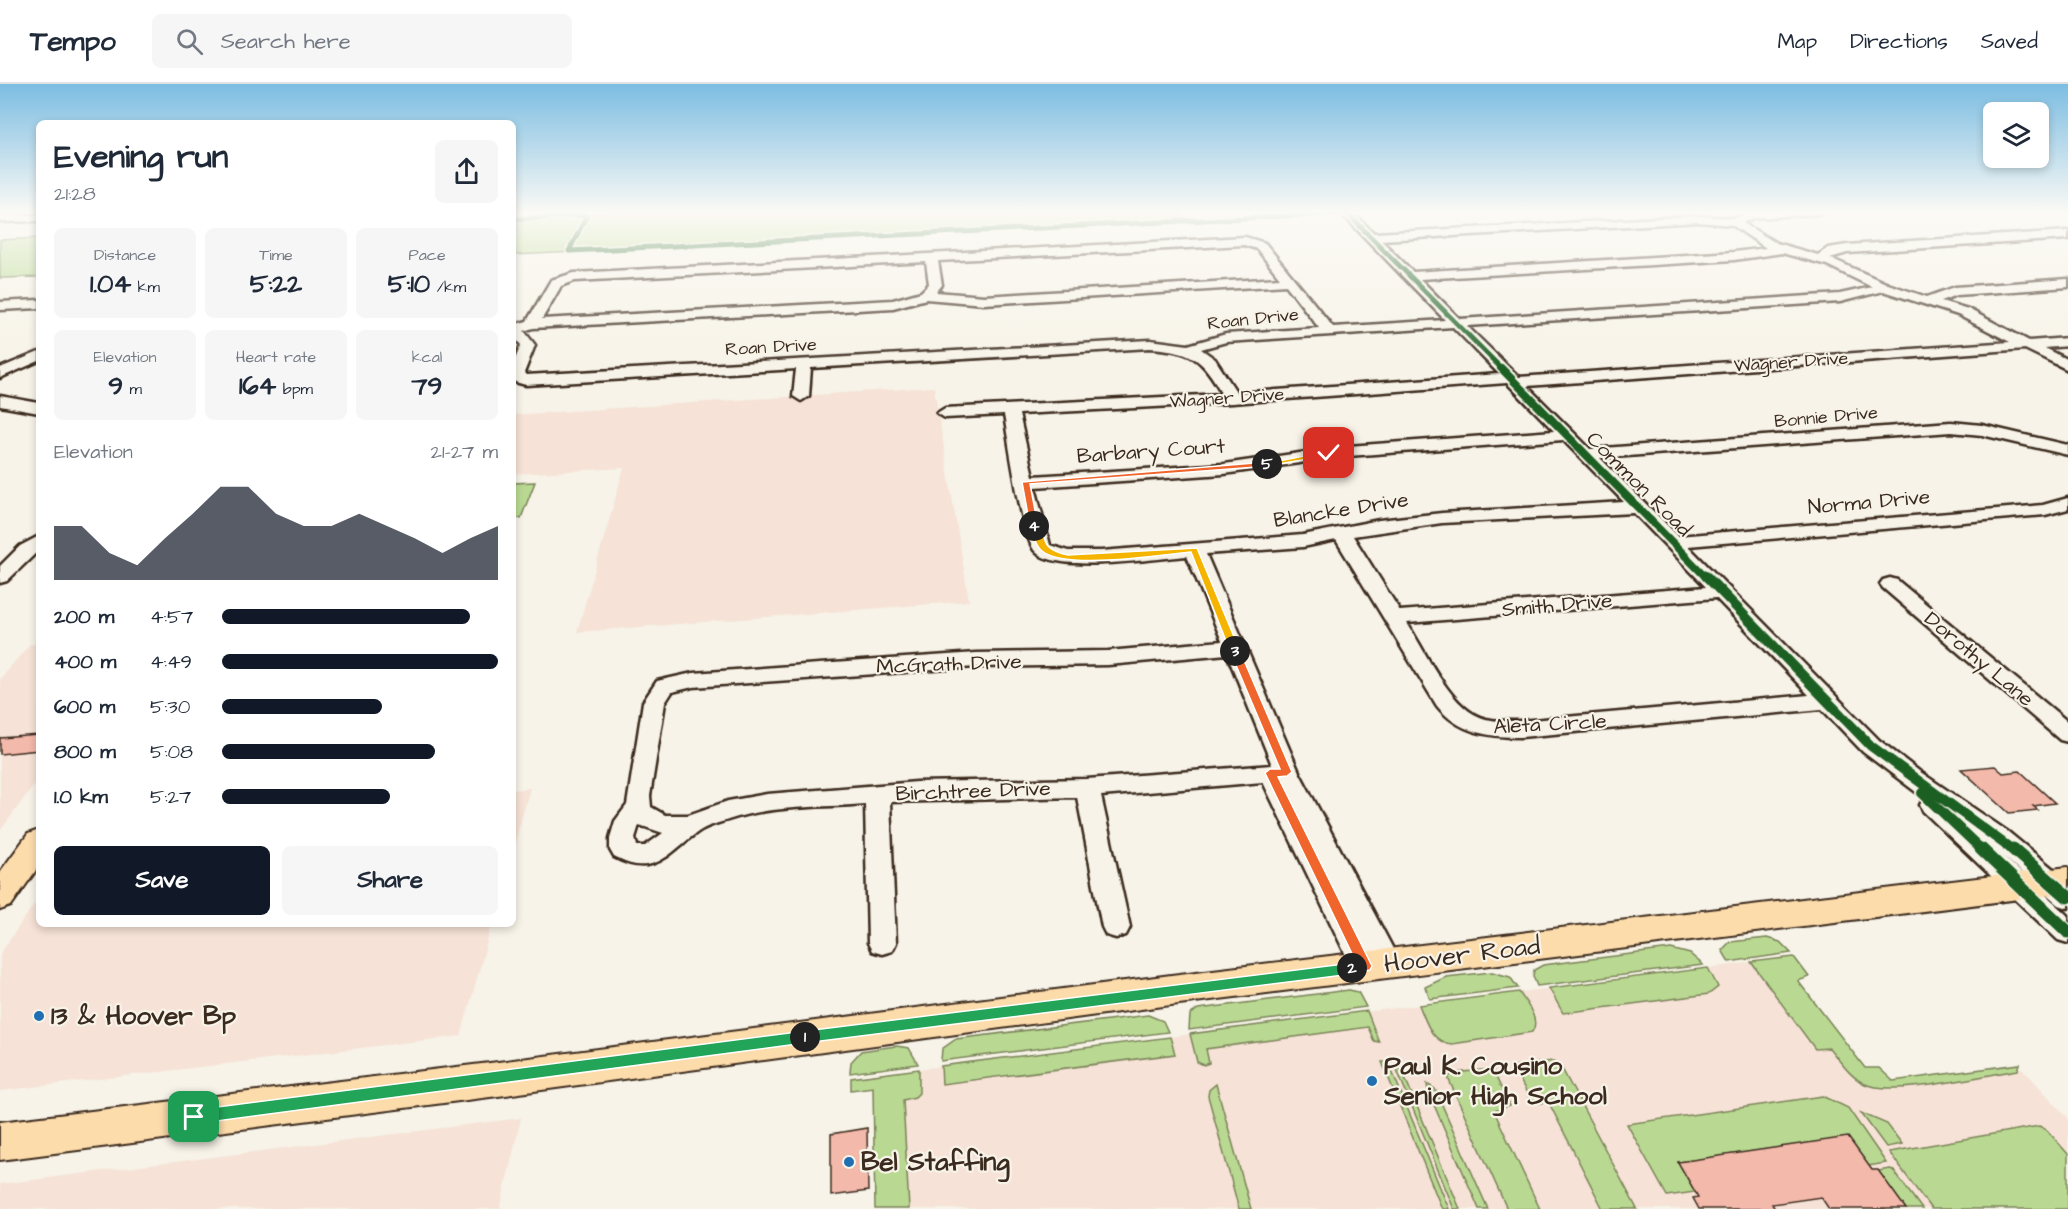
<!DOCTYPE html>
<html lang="en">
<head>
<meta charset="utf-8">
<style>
	body { margin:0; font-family:"Architects Daughter",sans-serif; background:#f6f6f7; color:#1f2937; height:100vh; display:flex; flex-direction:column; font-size:22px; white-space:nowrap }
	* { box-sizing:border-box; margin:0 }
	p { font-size:20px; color:#747a83 }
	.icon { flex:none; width:33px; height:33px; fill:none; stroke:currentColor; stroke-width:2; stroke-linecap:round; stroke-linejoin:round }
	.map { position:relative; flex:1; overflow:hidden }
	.drawer { position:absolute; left:36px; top:36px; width:480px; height:807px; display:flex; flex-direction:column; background:#fff; border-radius:9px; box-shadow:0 3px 9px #0003 }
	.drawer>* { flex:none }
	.controls { position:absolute; left:1983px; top:18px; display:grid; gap:12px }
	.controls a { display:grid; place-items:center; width:66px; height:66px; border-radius:9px; background:#fff; box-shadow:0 3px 9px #0003; font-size:30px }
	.pin { position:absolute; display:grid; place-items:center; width:51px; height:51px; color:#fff; margin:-26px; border-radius:12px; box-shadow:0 3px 9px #0006 }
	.km { position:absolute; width:30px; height:30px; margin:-15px; border-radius:50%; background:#222; color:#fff; font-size:16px; line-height:30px; text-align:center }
	.round { display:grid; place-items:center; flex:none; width:63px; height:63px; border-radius:9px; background:#f6f6f7 }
	.head { display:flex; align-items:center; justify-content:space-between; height:102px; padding:0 18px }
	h1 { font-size:33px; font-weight:700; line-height:45px }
	.metrics { display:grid; grid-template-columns:repeat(3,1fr); gap:9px; height:102px; padding:6px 18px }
	.metrics div { display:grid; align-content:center; border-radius:9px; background:#f6f6f7; text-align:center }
	.metrics b { font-size:26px; font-weight:700 }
	.metrics small { font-size:16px; font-weight:400 }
	.metrics p { font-size:16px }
	.chart { height:168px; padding:12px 18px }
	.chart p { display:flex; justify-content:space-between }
	.chart svg { width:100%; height:108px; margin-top:6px; fill:#111827; opacity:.7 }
	.action { display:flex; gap:12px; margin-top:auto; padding:12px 18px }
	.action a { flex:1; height:69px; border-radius:9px; background:#111827; color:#fff; font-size:24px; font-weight:700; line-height:69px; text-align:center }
	.action a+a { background:#f6f6f7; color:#1f2937 }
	ul { padding:0 18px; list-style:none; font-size:20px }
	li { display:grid; grid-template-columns:96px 72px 1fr; align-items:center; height:45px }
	li i { height:15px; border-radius:8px; background:#111827 }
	header { display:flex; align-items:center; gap:36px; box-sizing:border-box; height:84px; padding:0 30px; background:#fff; border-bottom:2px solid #e0e1e3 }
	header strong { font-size:28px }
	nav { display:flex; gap:33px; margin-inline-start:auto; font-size:21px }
	.search { width:420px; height:54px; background:#f6f6f7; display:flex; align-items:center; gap:15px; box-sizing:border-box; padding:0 21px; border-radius:9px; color:#747a83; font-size:22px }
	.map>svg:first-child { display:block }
	.built { fill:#f6e2d6 }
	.green { fill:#b9d992; stroke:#7a8258; stroke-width:1.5 }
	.building { fill:#f3b9ab; stroke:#3b2a1e; stroke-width:1.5 }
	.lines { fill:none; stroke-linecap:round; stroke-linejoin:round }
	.minor-casing { stroke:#3b2a1e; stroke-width:5 }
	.major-casing { stroke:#3b2a1e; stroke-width:4 }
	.minor { fill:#f7f3e8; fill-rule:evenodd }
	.major { fill:#fddcac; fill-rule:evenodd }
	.cycleway-far3-casing { stroke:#f7f3e8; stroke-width:8 }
	.cycleway-far2-casing { stroke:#f7f3e8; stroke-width:10 }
	.cycleway-far1-casing { stroke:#f7f3e8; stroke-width:14 }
	.cycleway-casing { stroke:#f7f3e8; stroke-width:16 }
	.cycleway-far3 { stroke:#1b5e20; stroke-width:5 }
	.cycleway-far2 { stroke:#1b5e20; stroke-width:8 }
	.cycleway-far1 { stroke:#1b5e20; stroke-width:10 }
	.cycleway { stroke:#1b5e20; stroke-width:13 }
	.split-1 { fill:#22a559; stroke:#fff; stroke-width:1.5 }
	.split-2 { fill:#22a559; stroke:#fff; stroke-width:1.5 }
	.split-3 { fill:#f0652b; stroke:#fff; stroke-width:1.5 }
	.split-4 { fill:#f5b400; stroke:#fff; stroke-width:1.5 }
	.split-5 { fill:#f0652b; stroke:#fff; stroke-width:1.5 }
	.split-6 { fill:#f5b400; stroke:#fff; stroke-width:1.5 }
	.poi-dot { fill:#1f6fb2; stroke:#f7f3e8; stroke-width:2 }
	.labels { text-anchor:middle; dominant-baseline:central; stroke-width:4.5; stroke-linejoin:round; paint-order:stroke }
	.far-street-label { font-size:18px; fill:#3b2a1e; stroke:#f7f3e8 }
	.street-label { font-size:21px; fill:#3b2a1e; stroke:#f7f3e8 }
	.near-street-label { font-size:26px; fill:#3b2a1e; stroke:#f7f3e8 }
	.near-poi-label { font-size:26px; font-weight:bold; fill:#3b2a1e; stroke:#f7f3e8; text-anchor:start }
</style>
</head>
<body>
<header>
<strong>Tempo</strong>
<div class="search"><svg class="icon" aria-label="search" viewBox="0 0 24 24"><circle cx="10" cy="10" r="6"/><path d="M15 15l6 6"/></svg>Search here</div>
<nav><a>Map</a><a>Directions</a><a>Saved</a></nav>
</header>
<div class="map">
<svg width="2068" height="1125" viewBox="0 0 2068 1125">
	<rect width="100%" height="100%" fill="#f7f3e8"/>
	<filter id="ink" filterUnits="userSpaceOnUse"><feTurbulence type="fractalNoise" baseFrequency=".0167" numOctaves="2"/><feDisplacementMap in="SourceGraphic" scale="12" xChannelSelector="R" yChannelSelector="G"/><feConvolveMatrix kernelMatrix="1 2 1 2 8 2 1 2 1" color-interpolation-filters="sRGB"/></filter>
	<g filter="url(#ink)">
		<!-- built -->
		<g class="built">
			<polygon points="934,303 969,517 577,548 624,384 513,390 513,331"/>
			<polygon points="30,560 39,560 39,694 0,747 0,595"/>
			<polygon points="530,704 513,766 513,706"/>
			<polygon points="39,813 39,840 492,840 461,952 0,1007 0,870"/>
			<polygon points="1779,875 1877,1002 2021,983 2068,1034 2068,1125 875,1125 872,991"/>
			<polygon points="521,1034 500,1125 0,1125 0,1100"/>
		</g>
		<!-- green -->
		<g class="green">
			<polygon points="639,127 1178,127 1186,139 513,171 513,133"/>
			<polygon points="39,154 39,193 0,194 0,156"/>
			<polygon points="535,398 521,434 513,434 513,399"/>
			<polygon points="1767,854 1780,858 1791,869 1729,878 1722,866 1730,858"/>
			<polygon points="1671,865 1690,870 1703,881 1537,902 1533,892 1534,886 1543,881"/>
			<path d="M1794,873L1809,893L1798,897L1865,984H1879L1893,997L2020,980L2018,986C1985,991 1892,1013 1865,1000C1850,993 1840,977 1829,964L1815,965L1751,878Z"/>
			<polygon points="1708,884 1718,903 1709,910 1563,929 1549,904"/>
			<polygon points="1492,888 1510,893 1518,904 1430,915 1425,903 1446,893"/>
			<polygon points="1349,906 1358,908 1366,923 1189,946 1190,931 1198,925"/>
			<path d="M1519,908C1526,919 1541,936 1532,948L1452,960C1431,959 1426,937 1419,921Z"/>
			<polygon points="1367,927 1379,958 1374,957 1368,943 1206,965 1209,979 1204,981 1197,978 1190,950"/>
			<polygon points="1148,931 1163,937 1168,948 941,977 942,965 956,955"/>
			<polygon points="1170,953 1175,970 942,1000 941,982"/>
			<polygon points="896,962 909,964 918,980 850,989 851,978 861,967"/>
			<polygon points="1553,977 1560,981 1637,1125 1603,1125 1549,1019 1532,1019 1513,982"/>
			<polygon points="1382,978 1387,978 1392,987 1449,1125 1442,1125"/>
			<polygon points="1395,981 1403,989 1460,1125 1454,1125"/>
			<polygon points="919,985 919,1009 915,1013 903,1016 909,1125 875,1125 873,1003 851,1006 851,994"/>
			<polygon points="1492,985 1510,1022 1494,1027 1540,1125 1507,1125 1449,996 1449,992 1454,989"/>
			<polygon points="1216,1000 1251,1125 1239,1125 1208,1012 1209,1006"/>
			<polygon points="1427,1000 1435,1005 1488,1125 1479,1125 1428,1007"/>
			<polygon points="1823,1012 1848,1024 1886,1079 1868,1082 1848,1054 1678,1078 1695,1108 1667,1112 1627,1040"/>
			<polygon points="1861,1029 1887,1040 1902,1060 1886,1063"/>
			<polygon points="2039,1042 2047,1046 2068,1070 2068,1125 1931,1125 1889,1068"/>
			<polygon points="1890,1085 1893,1086 1922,1125 1906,1125 1878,1087"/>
		</g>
		<!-- building -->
		<g class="building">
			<polygon points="39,651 39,666 0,670 0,654"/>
			<polygon points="1995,682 2003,689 2020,687 2055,719 2033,722 2038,726 2009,729 1961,685"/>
			<polygon points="867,1044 868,1107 831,1112 831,1050"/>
			<polygon points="1848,1053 1872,1086 1878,1086 1906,1125 1829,1125 1821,1113 1772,1120 1775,1125 1699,1125 1693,1114 1698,1113 1678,1078"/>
		</g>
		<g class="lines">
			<defs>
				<g id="minor">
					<path d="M1339,127H1351L1374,149L1699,132L1734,134L1751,128L1824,127L1818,130L1753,134L1743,139L1776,159L1818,171L1828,164L1847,161L2068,147V155L1847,169L1830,174L1888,200L1927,213L1955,203L2068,195V203L1957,211L1941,217L1968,225L2029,257L2068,254V262L2044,264L2068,276V286L2025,265L1527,302L1590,365L1951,338L1982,341L2068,361V371L1982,351L1951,348L1600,374L1678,452L2043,421L2068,414V425L2045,431L1688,462L1879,656L1919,687L2007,747L2068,797V824L2059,821L2002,771L2068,831V859L2058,856L1923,727L1920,721L1924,714L1863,668L1822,625L1521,653C1488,653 1459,649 1437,622L1336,456L1303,463L1206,470L1299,688L1401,880L1397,888L1387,892L1376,887L1365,894L1355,890L1263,698L1101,712L1130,843L1126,851L1116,854L1106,851L1102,843L1077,713L890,718L896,859L892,867L882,870L872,867L868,859L865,720C821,724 770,721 728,736C719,739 706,742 698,748C668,769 655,795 614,773L610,766V754L615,737L627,721L643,618L657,597L693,589L976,569L1108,567L1222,557L1187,472C1158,474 1052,491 1034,466C1021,447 1009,358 1004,331L945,334L937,329L945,324L1222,310C1202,273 1191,267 1150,264L811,284L809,312L801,317L793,312L796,285L526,301L515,298L513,280L521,261L513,252V241L527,237L551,196L574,189L1245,153L1265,159L1333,243L1445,236ZM1699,138L1732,141L1766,164L1734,168L1413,188L1381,156ZM1244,161L1257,165L1280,194L984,212L936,208L942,201L938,177ZM1782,169L1827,181L1872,203L1840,210L1460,235L1420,195L1734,176ZM926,178L929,200L921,208L893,216L542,235L561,202L575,197ZM1286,201L1319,244L1226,250L1188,261L1150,256L526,291L524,289L535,261L524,247L533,244L893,224L926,215L984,220ZM1883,207L1958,231L2010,258L1519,293L1467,242L1840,218ZM1453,243L1499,290L1237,309L1215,275L1201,265L1226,258ZM1507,299L1554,347L1348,362L1224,380L1033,392L1019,330L1232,319ZM1563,356L1624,418L1442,429L1379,436L1303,451L1101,467H1068L1050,461L1035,403L1224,390L1348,372ZM1634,429L1706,503L1400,527L1353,452L1442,439ZM1716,514L1809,611L1521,637C1508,637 1492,638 1480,633C1449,621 1425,567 1407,539ZM1227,570L1272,681L1087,695L917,698L767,710L728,717L688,731H665L651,723L650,712L665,619L672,608L693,603L976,583L1108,581ZM639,741L663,749L645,762H637L635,754Z"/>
					<polygon points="39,131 39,137 0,138 0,132"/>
					<polygon points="39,216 39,224 0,226 0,218"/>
					<polygon points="39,268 39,277 0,294 0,284"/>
					<polygon points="0,312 39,319 39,329 0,322"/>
					<polygon points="39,452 39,466 7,497 0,499 0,482 20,462"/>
					<polygon points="1890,494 1897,496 2068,638 2068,658 2060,656 1883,504 1880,500 1883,496"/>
				</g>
				<g id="major">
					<polygon points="39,746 39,782 11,822 0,826 0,788 28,750"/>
					<polygon points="2068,783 2068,809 1171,921 498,1012 0,1076 0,1038 498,978 1171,891"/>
				</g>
			</defs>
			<!-- minor casing -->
			<use href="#minor" class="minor-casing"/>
			<!-- major casing -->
			<use href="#major" class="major-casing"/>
			<!-- minor -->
			<use href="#minor" class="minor"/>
			<!-- major -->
			<use href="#major" class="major"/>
			<defs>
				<polyline id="cycleway-far3" points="513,135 587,131 569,167 1347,129 1503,286"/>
				<polyline id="cycleway-far2" points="1501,284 1707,494"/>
				<g id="cycleway-far1">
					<polyline points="1706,492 1871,662 2014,767"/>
					<polyline points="1922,709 1983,767"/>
				</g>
				<g id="cycleway">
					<polyline points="1981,765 2068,848"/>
					<polyline points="2013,765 2068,813"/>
				</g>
			</defs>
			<!-- cycleway-far3 casing -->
			<use href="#cycleway-far3" class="cycleway-far3-casing"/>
			<!-- cycleway-far2 casing -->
			<use href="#cycleway-far2" class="cycleway-far2-casing"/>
			<!-- cycleway-far1 casing -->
			<use href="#cycleway-far1" class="cycleway-far1-casing"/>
			<!-- cycleway casing -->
			<use href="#cycleway" class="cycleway-casing"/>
			<!-- cycleway-far3 -->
			<use href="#cycleway-far3" class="cycleway-far3"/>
			<!-- cycleway-far2 -->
			<use href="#cycleway-far2" class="cycleway-far2"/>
			<!-- cycleway-far1 -->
			<use href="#cycleway-far1" class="cycleway-far1"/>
			<!-- cycleway -->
			<use href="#cycleway" class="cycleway"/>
		</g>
	</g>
	<!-- sky -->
	<linearGradient id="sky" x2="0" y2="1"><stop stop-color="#7cbde2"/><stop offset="0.45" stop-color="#fbfaf5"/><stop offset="1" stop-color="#fbfaf5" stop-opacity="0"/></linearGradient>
	<rect width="2068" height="285" fill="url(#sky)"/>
	<!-- split-1 -->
	<polygon class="split-1" points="805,947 812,953 805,959 194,1040 187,1033 194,1026"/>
	<!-- split-2 -->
	<polygon class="split-2" points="1352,879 1358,884 1352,890 805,959 798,953 805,947"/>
	<!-- split-3 -->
	<polygon class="split-3" points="1235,563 1240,567 1292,688 1287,692 1278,693 1372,882 1370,886 1352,890 1345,884 1347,880 1356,878 1265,689 1270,685 1280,685 1230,567"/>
	<!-- split-4 -->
	<path class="split-4" d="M1034,440C1052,450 1034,464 1068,471L1197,464L1240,567L1235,570L1230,567L1191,468C1160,471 1065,486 1042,467C1035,462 1033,450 1030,442Z"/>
	<!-- split-5 -->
	<polygon class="split-5" points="1267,378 1270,382 1030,400 1038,442 1034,445 1030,442 1022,398"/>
	<!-- split-6 -->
	<polygon class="split-6" points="1329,367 1331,371 1267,382 1264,380"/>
	<!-- markers -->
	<g class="poi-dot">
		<circle cx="39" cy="932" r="6"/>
		<circle cx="1372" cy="997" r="6"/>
		<circle cx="849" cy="1078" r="6"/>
	</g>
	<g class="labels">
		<!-- far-street labels -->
		<g class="far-street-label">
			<text transform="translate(1253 235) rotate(-6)">Roan Drive</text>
			<text transform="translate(771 263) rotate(-3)">Roan Drive</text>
			<text transform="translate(1791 278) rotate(-4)">Wagner Drive</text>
			<text transform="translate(1227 314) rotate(-4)">Wagner Drive</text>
			<text transform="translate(1826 333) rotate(-5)">Bonnie Drive</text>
		</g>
		<!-- street labels -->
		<g class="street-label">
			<text transform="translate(1151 367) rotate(-4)">Barbary Court</text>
			<text transform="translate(1639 400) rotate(45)">Common Road</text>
			<text transform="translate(1869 418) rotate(-5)">Norma Drive</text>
			<text transform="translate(1341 426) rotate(-9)">Blancke Drive</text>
			<text transform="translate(1557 521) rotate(-5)">Smith Drive</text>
			<text transform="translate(1979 575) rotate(40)">Dorothy Lane</text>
			<text transform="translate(949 580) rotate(-2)">McGrath Drive</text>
			<text transform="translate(1550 640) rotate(-3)">Aleta Circle</text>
			<text transform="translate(973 707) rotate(-2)">Birchtree Drive</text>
		</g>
		<!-- near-street labels -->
		<g class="near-street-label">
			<text transform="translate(1462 871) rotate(-7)">Hoover Road</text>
		</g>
		<!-- near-poi labels -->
		<g class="near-poi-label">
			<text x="51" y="932">13 &amp; Hoover Bp</text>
			<text x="1384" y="982">Paul K. Cousino<tspan x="1384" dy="30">Senior High School</tspan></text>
			<text x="861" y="1078">Bel Staffing</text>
		</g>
	</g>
</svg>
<div class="controls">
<a><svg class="icon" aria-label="layers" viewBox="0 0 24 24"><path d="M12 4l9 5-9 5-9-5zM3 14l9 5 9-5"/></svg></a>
</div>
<div class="pin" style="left:194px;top:1033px;background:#1e9e55"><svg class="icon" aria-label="arrive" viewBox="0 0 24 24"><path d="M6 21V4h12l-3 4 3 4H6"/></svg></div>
<div class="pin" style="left:1329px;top:369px;background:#d93025"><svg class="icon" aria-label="check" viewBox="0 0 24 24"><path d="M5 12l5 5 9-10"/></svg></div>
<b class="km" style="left:805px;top:953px">1</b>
<b class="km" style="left:1352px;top:884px">2</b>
<b class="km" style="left:1235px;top:567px">3</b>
<b class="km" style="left:1034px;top:442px">4</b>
<b class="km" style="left:1267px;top:380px">5</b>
<section class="drawer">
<div class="head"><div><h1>Evening run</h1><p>21:28</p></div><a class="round"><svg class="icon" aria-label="share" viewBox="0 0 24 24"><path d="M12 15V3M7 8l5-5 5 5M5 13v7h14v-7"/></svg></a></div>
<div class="metrics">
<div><p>Distance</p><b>1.04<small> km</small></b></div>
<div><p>Time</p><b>5:22</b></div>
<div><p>Pace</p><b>5:10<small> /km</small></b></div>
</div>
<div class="metrics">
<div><p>Elevation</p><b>9<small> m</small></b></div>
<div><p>Heart rate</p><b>164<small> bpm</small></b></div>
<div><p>kcal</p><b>79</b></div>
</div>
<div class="chart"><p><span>Elevation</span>21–27 m</p>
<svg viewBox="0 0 160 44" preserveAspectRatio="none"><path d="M0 44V22L10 22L20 33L30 38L40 27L50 17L60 6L70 6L80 17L90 22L100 22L110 17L120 22L130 27L140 33L150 27L160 22V44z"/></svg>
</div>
<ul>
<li><b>200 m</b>4:57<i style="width:90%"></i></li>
<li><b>400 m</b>4:49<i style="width:100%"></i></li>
<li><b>600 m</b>5:30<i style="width:58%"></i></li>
<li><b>800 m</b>5:08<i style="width:77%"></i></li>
<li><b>1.0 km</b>5:27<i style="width:61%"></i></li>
</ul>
<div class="action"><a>Save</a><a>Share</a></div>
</section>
</div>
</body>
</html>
